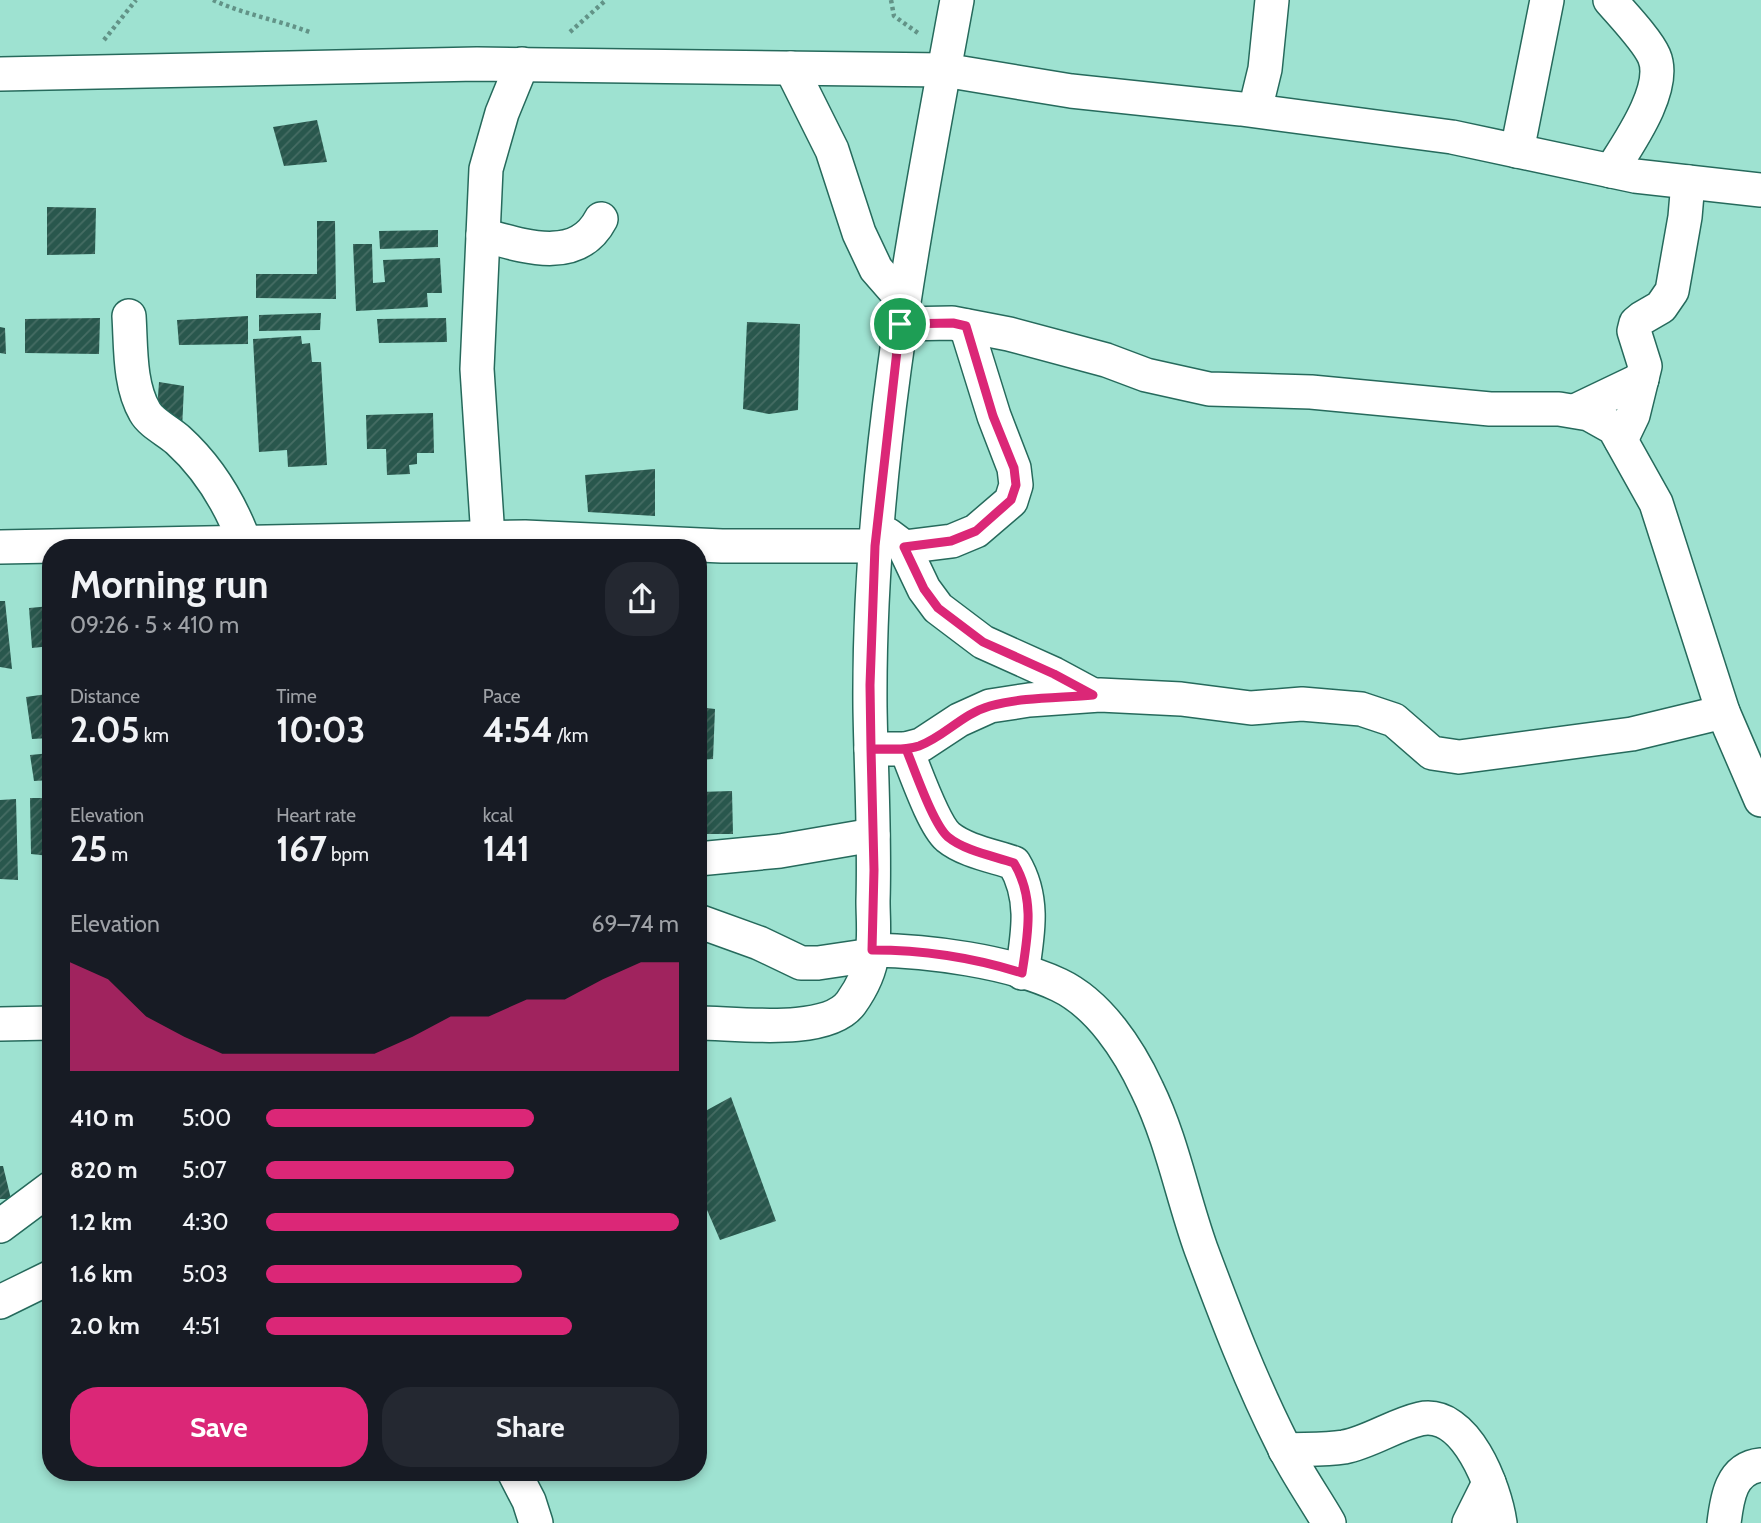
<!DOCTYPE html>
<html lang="en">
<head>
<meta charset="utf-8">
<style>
	body { margin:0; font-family:Cabin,sans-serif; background:#242831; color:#f1f3f6; height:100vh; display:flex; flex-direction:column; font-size:26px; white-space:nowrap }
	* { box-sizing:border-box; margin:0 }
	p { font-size:23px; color:#9ea1a6 }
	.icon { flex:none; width:38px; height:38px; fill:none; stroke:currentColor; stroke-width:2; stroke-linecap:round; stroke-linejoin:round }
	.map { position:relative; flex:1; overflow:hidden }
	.side { position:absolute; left:42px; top:539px; width:665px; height:942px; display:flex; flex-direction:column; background:#171b24; border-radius:28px; box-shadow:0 4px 10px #0003 }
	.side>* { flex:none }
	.pin { position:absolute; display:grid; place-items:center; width:60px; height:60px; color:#fff; margin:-30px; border:4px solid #fff; border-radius:50%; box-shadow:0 2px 7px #0007 }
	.round { display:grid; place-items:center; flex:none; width:74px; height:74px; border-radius:28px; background:#242831 }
	.headline { display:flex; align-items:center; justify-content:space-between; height:119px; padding:0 28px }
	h1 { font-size:38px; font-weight:700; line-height:52px }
	.figures { display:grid; grid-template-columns:repeat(3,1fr); gap:10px; height:119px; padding:7px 28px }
	.figures div { display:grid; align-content:center }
	.figures b { font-size:35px; font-weight:700 }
	.figures small { font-size:19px; font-weight:400 }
	.figures p { font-size:19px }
	.chart { height:196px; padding:14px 28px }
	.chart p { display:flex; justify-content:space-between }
	.chart svg { width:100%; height:126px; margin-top:7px; fill:#db2777; opacity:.7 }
	.cta { display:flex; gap:14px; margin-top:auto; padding:14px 28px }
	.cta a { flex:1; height:80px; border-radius:28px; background:#db2777; color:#fff; font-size:28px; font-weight:700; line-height:80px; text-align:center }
	.cta a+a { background:#242831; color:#f1f3f6 }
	ul { padding:0 28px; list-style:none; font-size:23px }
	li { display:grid; grid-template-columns:112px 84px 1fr; align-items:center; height:52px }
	li i { height:18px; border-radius:9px; background:#db2777 }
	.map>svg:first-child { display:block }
	.building { fill:url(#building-hatch) }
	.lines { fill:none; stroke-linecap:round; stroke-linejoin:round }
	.minor-casing { stroke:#266a5c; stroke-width:36 }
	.path { stroke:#629387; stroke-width:4.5; stroke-dasharray:3.5 3.5; stroke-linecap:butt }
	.minor { stroke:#fff; stroke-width:33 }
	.route-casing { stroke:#fff; stroke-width:14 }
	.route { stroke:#db2777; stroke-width:9 }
</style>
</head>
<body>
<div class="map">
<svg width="1761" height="1523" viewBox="0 0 1761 1523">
	<defs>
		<pattern id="building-hatch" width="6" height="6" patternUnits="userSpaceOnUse" patternTransform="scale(1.75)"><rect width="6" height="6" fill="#29574d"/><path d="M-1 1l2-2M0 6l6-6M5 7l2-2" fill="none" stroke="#466d64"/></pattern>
	</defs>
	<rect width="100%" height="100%" fill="#9ee2d1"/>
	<!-- building -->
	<g class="building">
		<polygon points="317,120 327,162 284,166 273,127"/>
		<polygon points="47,207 96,208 95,254 47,255"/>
		<polygon points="317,221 335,221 336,299 256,298 256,274 317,274"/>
		<polygon points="438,230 438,247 380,249 379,231"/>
		<polygon points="353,244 372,244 373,283 385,282 383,260 440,258 442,293 427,293 428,307 356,311"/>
		<polygon points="321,313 320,330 259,331 259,315"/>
		<polygon points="248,316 248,344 179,345 177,320"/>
		<polygon points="100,318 99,354 25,353 25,319"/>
		<polygon points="446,318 447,342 379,343 377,319"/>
		<polygon points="747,322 800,324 798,410 769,414 743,409"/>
		<polygon points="0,327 5,328 6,354 0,353"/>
		<polygon points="301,336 302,344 310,343 312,362 321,362 327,465 288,467 287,450 259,452 253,339"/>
		<polygon points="159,382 184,386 182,430 156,426"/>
		<polygon points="433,413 434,453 417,453 417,464 409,465 410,474 387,475 386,449 367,449 366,415"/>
		<polygon points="655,469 655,516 588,512 585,475"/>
		<polygon points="0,601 5,601 12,669 0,667"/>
		<polygon points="51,606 51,646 32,648 29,608"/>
		<polygon points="47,694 50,738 32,739 26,697"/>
		<polygon points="698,707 715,709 713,759 698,760"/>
		<polygon points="51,753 51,780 34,781 30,755"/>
		<polygon points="732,791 733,834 698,834 698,792"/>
		<polygon points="30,798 51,798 50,856 31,854"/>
		<polygon points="16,799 18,880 0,879 0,800"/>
		<polygon points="731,1097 776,1221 720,1240 698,1189 698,1115"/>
		<polygon points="0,1166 3,1166 11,1199 0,1199"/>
	</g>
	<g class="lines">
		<defs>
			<g id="minor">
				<path d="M1610,0C1622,14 1647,40 1654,56C1668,88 1628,144 1611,171"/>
				<polyline points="791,68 832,150 859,233 876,269 903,300"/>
				<polyline points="0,74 477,64 944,70 1071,91 1241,109 1452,137 1635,176 1761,190"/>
				<polyline points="1255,110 1265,69 1272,0"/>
				<polyline points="1517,151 1547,0"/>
				<path d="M483,235C523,246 577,265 601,219"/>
				<path d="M129,316C131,347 129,385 145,412C151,423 168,431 178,440C210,469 230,503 245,543"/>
				<polyline points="900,324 952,323 1009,334 1106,360 1146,375 1209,389 1311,392 1490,409 1559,409 1589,414 1614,428 1656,503 1723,712 1761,800"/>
				<polyline points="1575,411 1642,379"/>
				<polyline points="1621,440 1633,415 1645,366 1634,331 1636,323 1642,318 1661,307 1672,291 1685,217 1688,182"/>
				<polyline points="888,535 904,547 924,589 938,608 983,642 1054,674 1093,695"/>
				<polyline points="488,538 477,369 486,169 502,113 522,64"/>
				<polyline points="0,547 525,537 722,546 875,546"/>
				<polyline points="904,547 952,541 976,531 1011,501 1016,485 1014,468 994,416 966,326"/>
				<polyline points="871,749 906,749 921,745 959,720 990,706 1029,700 1100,695 1181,699 1251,708 1302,704 1361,709 1394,720 1432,753 1459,757 1632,734 1723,712"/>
				<path d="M906,749C915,770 933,824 948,837C965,851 994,856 1014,863C1035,898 1028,934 1022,973"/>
				<polyline points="698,859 780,851 873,835"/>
				<polyline points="698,921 759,943 801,963 818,963 872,955"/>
				<path d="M872,950C929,951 1008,961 1059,985C1099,1004 1129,1050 1147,1089C1172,1140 1182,1196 1201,1249C1226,1316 1251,1382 1283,1445C1296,1472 1314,1497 1329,1523"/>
				<path d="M698,1023C736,1023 827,1036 851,1003C861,989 870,971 872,954C875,937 873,918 873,901C875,836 871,772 870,707C868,469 914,233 957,0"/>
				<polyline points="0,1024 51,1023"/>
				<polyline points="0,1226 51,1188"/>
				<polyline points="0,1302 51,1277"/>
				<path d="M1285,1450C1304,1449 1325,1450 1344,1447C1370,1442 1394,1425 1420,1419C1466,1409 1495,1488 1500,1523"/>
				<polyline points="514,1472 529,1501 536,1523"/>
				<polyline points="1469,1523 1489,1483"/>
				<path d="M1724,1523C1727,1498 1731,1468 1761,1465"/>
			</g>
		</defs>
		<!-- minor casing -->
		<use href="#minor" class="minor-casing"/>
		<!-- path -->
		<g class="path">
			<path d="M213,0C245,15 279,20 312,33"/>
			<polyline points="891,0 894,16 918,33"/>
			<polyline points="570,32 606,0"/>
			<polyline points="104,40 136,0"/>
		</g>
		<!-- minor -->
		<use href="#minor" class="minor"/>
	</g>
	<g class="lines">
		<defs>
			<path id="route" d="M900,324L875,546L870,685L871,749H906C915,770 933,824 948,837C965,851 994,856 1014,863C1035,898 1028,934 1022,973C975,958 922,950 872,950L874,870L871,749C886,749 904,751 919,746C944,737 962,714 990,706C1023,697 1060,698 1093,695L1054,674L983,642L938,608L924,589L904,547L951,541L976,531L1011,500L1016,485L1014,468L993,416L966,326L953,323L900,324"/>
		</defs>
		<!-- route casing -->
		<use href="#route" class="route-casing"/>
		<!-- route -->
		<use href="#route" class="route"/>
	</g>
</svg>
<div class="pin" style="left:900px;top:324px;background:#1e9e55"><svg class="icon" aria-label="arrive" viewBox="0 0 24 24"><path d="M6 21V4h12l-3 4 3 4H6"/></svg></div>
<section class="side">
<div class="headline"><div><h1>Morning run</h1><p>09:26 · 5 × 410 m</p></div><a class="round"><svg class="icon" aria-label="share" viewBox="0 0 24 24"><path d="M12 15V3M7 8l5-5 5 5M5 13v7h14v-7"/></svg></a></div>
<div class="figures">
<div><p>Distance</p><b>2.05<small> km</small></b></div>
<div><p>Time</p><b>10:03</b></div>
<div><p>Pace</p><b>4:54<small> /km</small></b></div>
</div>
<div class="figures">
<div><p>Elevation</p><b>25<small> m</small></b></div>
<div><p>Heart rate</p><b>167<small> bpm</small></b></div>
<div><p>kcal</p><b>141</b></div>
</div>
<div class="chart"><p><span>Elevation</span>69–74 m</p>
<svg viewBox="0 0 160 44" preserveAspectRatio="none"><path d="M0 44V6L10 12L20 25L30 32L40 38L50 38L60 38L70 38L80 38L90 32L100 25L110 25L120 19L130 19L140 12L150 6L160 6V44z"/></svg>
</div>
<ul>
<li><b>410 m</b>5:00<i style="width:65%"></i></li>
<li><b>820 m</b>5:07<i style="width:60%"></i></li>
<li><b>1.2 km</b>4:30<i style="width:100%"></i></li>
<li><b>1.6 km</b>5:03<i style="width:62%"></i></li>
<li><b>2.0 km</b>4:51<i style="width:74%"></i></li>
</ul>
<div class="cta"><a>Save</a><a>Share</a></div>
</section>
</div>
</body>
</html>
